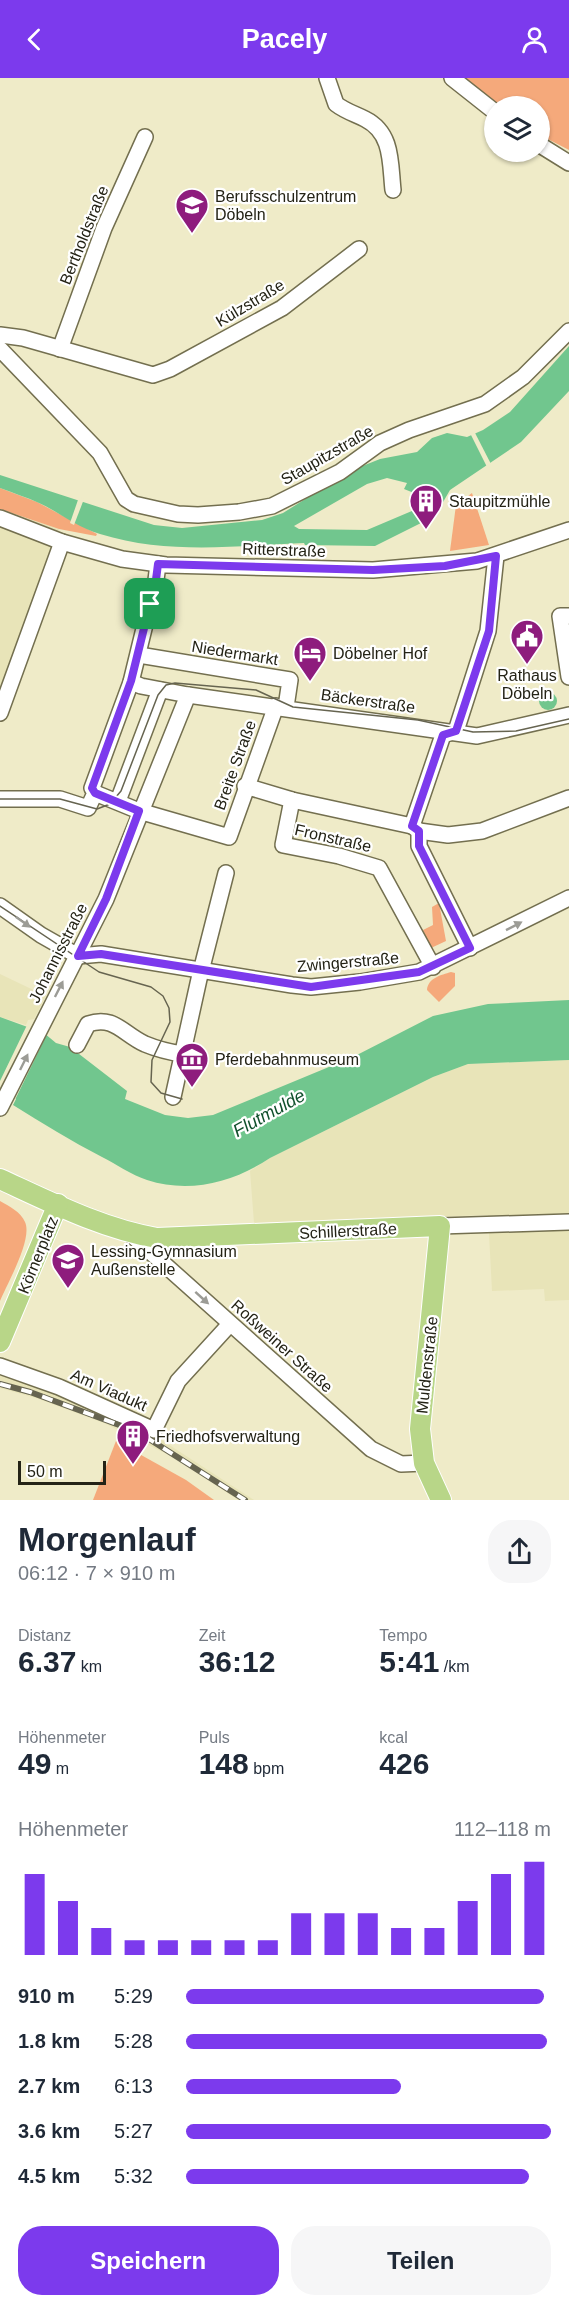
<!DOCTYPE html>
<html lang="de">
<head>
<meta charset="utf-8">
<style>
	body { margin:0; font-family:Arial,sans-serif; background:#f6f6f7; color:#1f2937; height:100vh; display:flex; flex-direction:column; font-size:22px; white-space:nowrap }
	* { box-sizing:border-box; margin:0 }
	p { font-size:20px; color:#747a83 }
	.icon { flex:none; width:33px; height:33px; fill:none; stroke:currentColor; stroke-width:2; stroke-linecap:round; stroke-linejoin:round }
	.map { position:relative; height:1422px; overflow:hidden }
	.drawer { display:flex; flex-direction:column; background:#fff; flex:1 }
	.drawer>* { flex:none }
	.controls { position:absolute; left:484px; top:18px; display:grid; gap:12px }
	.controls a { display:grid; place-items:center; width:66px; height:66px; border-radius:50%; background:#fff; box-shadow:0 2px 4px #0004; font-size:30px }
	.scale { position:absolute; left:18px; bottom:15px; width:88px; box-sizing:border-box; padding-left:6px; border:3px solid #242316; border-top:0; font-size:16px; line-height:21px; white-space:nowrap; color:#242316; -webkit-text-stroke:4px #fff; paint-order:stroke }
	.pin { position:absolute; display:grid; place-items:center; width:51px; height:51px; color:#fff; margin:-26px; border-radius:12px; box-shadow:0 3px 9px #0006 }
	.round { display:grid; place-items:center; flex:none; width:63px; height:63px; border-radius:24px; background:#f6f6f7 }
	.overview { display:flex; align-items:center; justify-content:space-between; height:102px; padding:0 18px }
	h1 { font-size:33px; font-weight:800; line-height:45px }
	.figures { display:grid; grid-template-columns:repeat(3,1fr); gap:9px; height:102px; padding:6px 18px }
	.figures div { display:grid; align-content:center }
	.figures b { font-size:30px; font-weight:800 }
	.figures small { font-size:16px; font-weight:400 }
	.figures p { font-size:16px }
	.chart { height:168px; padding:12px 18px }
	.chart p { display:flex; justify-content:space-between }
	.chart svg { width:100%; height:108px; margin-top:6px; stroke:#7c3aed; stroke-width:6 }
	.primary-button { display:flex; gap:12px; margin-top:auto; padding:12px 18px }
	.primary-button a { flex:1; height:69px; border-radius:24px; background:#7c3aed; color:#fff; font-size:24px; font-weight:800; line-height:69px; text-align:center }
	.primary-button a+a { background:#f6f6f7; color:#1f2937 }
	ul { padding:0 18px; list-style:none; font-size:20px }
	li { display:grid; grid-template-columns:96px 72px 1fr; align-items:center; height:45px }
	li i { height:15px; border-radius:8px; background:#7c3aed }
	header { display:flex; justify-content:space-between; align-items:center; height:78px; padding:0 18px; background:#7c3aed; color:#fff; font-size:27px; font-weight:800 }
	.map>svg:first-child { display:block }
	.built { fill:#e8e4b8 }
	.green { fill:#f5a97b }
	.water { fill:#71c68e; fill-rule:evenodd }
	.pier { fill:#efebc8 }
	.lines { fill:none; stroke-linecap:round; stroke-linejoin:round }
	.minor-casing { stroke:#736f4f; stroke-width:18 }
	.major-casing { stroke:#fff; stroke-width:22 }
	.minor { stroke:#fff; stroke-width:15 }
	.major { stroke:#b8d688; stroke-width:20 }
	.tram { stroke:#666450; stroke-width:1.5 }
	.rail-casing { stroke:#666450; stroke-width:6 }
	.rail { stroke:#fff; stroke-width:4; stroke-dasharray:11; stroke-linecap:butt }
	.oneway { fill:#9c9c96 }
	.route-casing { stroke:#fff; stroke-width:12 }
	.route { stroke:#7c3aed; stroke-width:8 }
	.labels { text-anchor:middle; dominant-baseline:central; stroke-width:4.5; stroke-linejoin:round; paint-order:stroke }
	.poi-label { font-size:16px; fill:#242316; stroke:#fff; text-anchor:start }
	.street-label { font-size:16px; fill:#242316; stroke:#fff }
	.water-label { font-size:18px; font-style:italic; fill:#11512d; stroke:#fff }
</style>
</head>
<body>
<header><svg class="icon" aria-label="back" viewBox="0 0 24 24"><path d="M15 5l-7 7 7 7"/></svg>Pacely<svg class="icon" aria-label="person" viewBox="0 0 24 24"><circle cx="12" cy="8" r="4"/><path d="M4 21q1-7 8-7t8 7"/></svg></header>
<div class="map">
<svg width="569" height="1422" viewBox="0 0 569 1422">
	<rect width="100%" height="100%" fill="#efebc8"/>
	<!-- built -->
	<g class="built">
		<polygon points="0,431 59,451 0,616"/>
		<polygon points="0,896 46,918 34,941 28,942 26,947 0,939"/>
		<polygon points="569,982 569,1222 545,1223 544,1211 492,1213 488,1137 254,1145 250,1093 270,1080 433,999 468,986"/>
		<polygon points="0,1297 77,1324 157,1359 254,1422 238,1422 177,1381 104,1345 36,1320 0,1310"/>
	</g>
	<!-- green -->
	<g class="green">
		<polygon points="460,0 569,0 569,72 540,57 540,28 498,28"/>
		<polygon points="0,410 37,424 97,456 96,458 59,451 0,431"/>
		<polygon points="472,415 489,467 450,473 456,427"/>
		<polygon points="439,825 446,863 431,870 423,852 433,847 432,829"/>
		<path d="M451,894L455,895V908L439,924L427,912C428,900 441,897 451,894Z"/>
		<path d="M0,1123C9,1128 21,1134 25,1144C33,1161 7,1206 0,1223Z"/>
		<polygon points="116,1363 186,1402 214,1422 93,1422"/>
	</g>
	<!-- water -->
	<g class="water">
		<path d="M569,268V313L521,364L450,412L435,438L375,468L305,467L304,465C235,468 168,477 100,456C78,450 59,434 39,425C26,419 13,415 0,410V397L154,447L182,450L262,442L283,435L350,393L380,381L417,374L432,360L447,355L467,359L483,352L510,334ZM387,400L407,405L404,411L429,421L426,427L367,452L299,451L294,448L367,406Z"/>
		<circle cx="548" cy="623" r="9"/>
		<path d="M569,922V982L468,986L433,999L270,1080C234,1104 190,1116 147,1102C131,1097 116,1086 102,1079C71,1063 42,1045 13,1027L16,1021L0,1013V939L44,955L56,965L70,969L127,1013L125,1021L165,1037L188,1040L213,1037L353,979L433,938L488,926Z"/>
	</g>
	<!-- pier -->
	<g class="pier">
		<polygon points="474,353 492,388 488,391 470,355"/>
		<polygon points="79,419 84,421 74,447 70,445"/>
		<polygon points="28,945 48,954 13,1026 12,1023 0,1017 0,1003"/>
	</g>
	<g class="lines">
		<defs>
			<g id="minor">
				<path d="M327,0L336,26C345,33 355,36 365,41C393,55 390,85 393,112"/>
				<polyline points="452,0 495,34"/>
				<polyline points="540,67 569,85"/>
				<polyline points="0,257 23,260 153,297 170,291 282,230 359,171"/>
				<polyline points="0,271 100,375 126,421 134,426 178,436 198,437 239,434 272,428 340,394 380,365 409,352 485,326 523,299 569,253"/>
				<polyline points="60,271 104,150 145,59"/>
				<polyline points="0,440 62,464 122,481 166,487 373,492 477,483 569,452"/>
				<polyline points="569,538 560,538 569,599"/>
				<polyline points="139,577 290,602 286,629"/>
				<polyline points="131,604 141,608 188,617 477,658 569,637"/>
				<polyline points="0,635 62,464"/>
				<polyline points="456,653 488,553 496,478"/>
				<polyline points="245,708 292,722 412,748"/>
				<polyline points="95,715 139,733 229,759 276,628"/>
				<polyline points="0,721 60,721 88,730 95,715 92,710 131,604 150,526 153,526 158,486"/>
				<polyline points="292,722 283,767 339,778 379,790 433,889"/>
				<polyline points="118,723 160,612"/>
				<polyline points="419,753 448,757 482,753 569,720"/>
				<polyline points="419,753 419,768 470,870"/>
				<polyline points="419,753 412,748 443,657 456,653"/>
				<polyline points="0,828 41,857 78,878"/>
				<polyline points="78,878 101,876 292,907 311,909 360,904 419,894 569,820"/>
				<path d="M77,967L88,946C114,937 123,956 145,966C157,971 169,974 182,976"/>
				<polyline points="173,1019 199,901 226,795"/>
				<polyline points="0,1030 106,821 188,617"/>
				<polyline points="440,1148 569,1144"/>
				<polyline points="127,1153 371,1371 401,1386 424,1385"/>
				<polyline points="0,1288 59,1309 154,1352 178,1303 230,1246"/>
			</g>
			<g id="major">
				<path d="M0,1101C50,1124 103,1151 157,1160L440,1148L420,1351L424,1385L441,1422"/>
				<polyline points="0,1264 58,1126"/>
			</g>
		</defs>
		<!-- minor casing -->
		<use href="#minor" class="minor-casing"/>
		<!-- major casing -->
		<use href="#major" class="major-casing"/>
		<!-- minor -->
		<use href="#minor" class="minor"/>
		<!-- major -->
		<use href="#major" class="major"/>
		<!-- tram -->
		<g class="tram">
			<polyline points="0,721 60,721 97,731 110,726 121,713 158,617 166,607 175,605 256,612 293,629 418,642 473,654 516,653 569,641"/>
			<polyline points="0,828 99,894 151,909 163,918 169,930 170,944 152,982 151,1004 161,1015 182,1021"/>
		</g>
		<defs>
			<polyline id="rail" points="0,1306 30,1314 138,1354 245,1422"/>
		</defs>
		<!-- rail casing -->
		<use href="#rail" class="rail-casing"/>
		<!-- rail -->
		<use href="#rail" class="rail"/>
	</g>
	<!-- one-way arrows -->
	<defs><path id="oneway-solid" d="M-6-.8H1V-3.2L6.5 0L1 3.2V.8H-6Z" transform="scale(1.5)"/></defs>
	<g class="oneway">
		<use href="#oneway-solid" transform="translate(23 844) rotate(36)"/>
		<use href="#oneway-solid" transform="translate(514 848) rotate(-27)"/>
		<use href="#oneway-solid" transform="translate(59 911) rotate(-63)"/>
		<use href="#oneway-solid" transform="translate(24 984) rotate(-64)"/>
		<use href="#oneway-solid" transform="translate(202 1220) rotate(42)"/>
	</g>
	<g class="lines">
		<defs>
			<polygon id="route" points="496,478 489,553 456,653 443,657 412,748 419,753 419,768 470,870 419,894 311,909 101,876 78,878 106,821 139,733 95,715 92,710 131,603 150,526 153,525 158,486 373,492 445,488"/>
		</defs>
		<!-- route casing -->
		<use href="#route" class="route-casing"/>
		<!-- route -->
		<use href="#route" class="route"/>
	</g>
	<!-- icons -->
	<defs>
		<symbol id="school-pin" viewBox="-11 -11 22 30"><path d="M0 17L-7.5 6A9.5 9.5 0 1 1 7.5 6Z" fill="#8e1c7d" stroke="#fff"/><path d="M0-5L7-2L0 1L-7-2ZM-4 1L0 2.5L4 1V4Q0 6-4 4Z" fill="#fff"/></symbol>
		<symbol id="building-pin" viewBox="-11 -11 22 30"><path d="M0 17L-7.5 6A9.5 9.5 0 1 1 7.5 6Z" fill="#8e1c7d" stroke="#fff"/><path d="M-4-6H4V6H1V3H-1V6H-4ZM-2.5-4.3h1.7v1.8h-1.7ZM.8-4.3h1.7v1.8H.8ZM-2.5-1h1.7V.8h-1.7ZM.8-1h1.7V.8H.8Z" fill="#fff"/></symbol>
		<symbol id="civic-pin" viewBox="-11 -11 22 30"><path d="M0 17L-7.5 6A9.5 9.5 0 1 1 7.5 6Z" fill="#8e1c7d" stroke="#fff"/><path d="M-.6-6.5H3V-4.5H.6V-3L4-1V1h2V6H-6V1h2V-1L-.6-3ZM-1.2 2.5V6h2.4V2.5Z" fill="#fff"/></symbol>
		<symbol id="hotel-pin" viewBox="-11 -11 22 30"><path d="M0 17L-7.5 6A9.5 9.5 0 1 1 7.5 6Z" fill="#8e1c7d" stroke="#fff"/><path d="M-6-4.5h1.5V1H6V5H4.5V3h-9V5H-6ZM-4 0a1.8 1.8 0 1 1 3.6 0ZM.5 0V-2.5h3Q6-2.5 6 0Z" fill="#fff"/></symbol>
		<symbol id="museum-pin" viewBox="-11 -11 22 30"><path d="M0 17L-7.5 6A9.5 9.5 0 1 1 7.5 6Z" fill="#8e1c7d" stroke="#fff"/><path d="M0-6L6-3V-2H-6V-3ZM-5-1h2V3h-2ZM-1-1h2V3h-2ZM3-1h2V3H3ZM-6 4H6V6H-6Z" fill="#fff"/></symbol>
	</defs>
	<g fill-rule="evenodd">
		<use href="#school-pin" x="173" y="108" width="38" height="52"/>
		<use href="#building-pin" x="407" y="404" width="38" height="52"/>
		<use href="#civic-pin" x="508" y="539" width="38" height="52"/>
		<use href="#hotel-pin" x="291" y="556" width="38" height="52"/>
		<use href="#museum-pin" x="173" y="962" width="38" height="52"/>
		<use href="#school-pin" x="49" y="1163" width="38" height="52"/>
		<use href="#building-pin" x="114" y="1339" width="38" height="52"/>
	</g>
	<g class="labels">
		<!-- poi labels -->
		<g class="poi-label">
			<text x="215" y="118">Berufsschulzentrum<tspan x="215" dy="18">Döbeln</tspan></text>
			<text x="449" y="423">Staupitzmühle</text>
			<text x="333" y="575">Döbelner Hof</text>
			<text x="527" y="597" text-anchor="middle">Rathaus<tspan x="527" dy="18">Döbeln</tspan></text>
			<text x="215" y="981">Pferdebahnmuseum</text>
			<text x="91" y="1173">Lessing-Gymnasium<tspan x="91" dy="18">Außenstelle</tspan></text>
			<text x="156" y="1358">Friedhofsverwaltung</text>
		</g>
		<!-- street labels -->
		<g class="street-label">
			<text transform="translate(84 157) rotate(-68)">Bertholdstraße</text>
			<text transform="translate(250 225) rotate(-31)">Külzstraße</text>
			<text transform="translate(327 377) rotate(-30)">Staupitzstraße</text>
			<text transform="translate(284 472) rotate(2)">Ritterstraße</text>
			<text transform="translate(235 575) rotate(9)">Niedermarkt</text>
			<text transform="translate(368 623) rotate(8)">Bäckerstraße</text>
			<text transform="translate(235 687) rotate(-70)">Breite Straße</text>
			<text transform="translate(333 760) rotate(13)">Fronstraße</text>
			<text transform="translate(58 875) rotate(-63)">Johannisstraße</text>
			<text transform="translate(348 884) rotate(-5)">Zwingerstraße</text>
			<text transform="translate(348 1153) rotate(-3)">Schillerstraße</text>
			<text transform="translate(38 1177) rotate(-68)">Körnerplatz</text>
			<text transform="translate(282 1268) rotate(42)">Roßweiner Straße</text>
			<text transform="translate(427 1287) rotate(-84)">Muldenstraße</text>
			<text transform="translate(109 1312) rotate(24)">Am Viadukt</text>
		</g>
		<!-- water labels -->
		<g class="water-label">
			<text transform="translate(269 1035) rotate(-29)">Flutmulde</text>
		</g>
	</g>
</svg>
<div class="controls">
<a><svg class="icon" aria-label="layers" viewBox="0 0 24 24"><path d="M12 4l9 5-9 5-9-5zM3 14l9 5 9-5"/></svg></a>
</div>
<div class="scale">50 m</div>
<div class="pin" style="left:150px;top:526px;background:#1e9e55"><svg class="icon" aria-label="arrive" viewBox="0 0 24 24"><path d="M6 21V4h12l-3 4 3 4H6"/></svg></div>
</div>
<section class="drawer">
<div class="overview"><div><h1>Morgenlauf</h1><p>06:12 · 7 × 910 m</p></div><a class="round"><svg class="icon" aria-label="share" viewBox="0 0 24 24"><path d="M12 15V3M7 8l5-5 5 5M5 13v7h14v-7"/></svg></a></div>
<div class="figures">
<div><p>Distanz</p><b>6.37<small> km</small></b></div>
<div><p>Zeit</p><b>36:12</b></div>
<div><p>Tempo</p><b>5:41<small> /km</small></b></div>
</div>
<div class="figures">
<div><p>Höhenmeter</p><b>49<small> m</small></b></div>
<div><p>Puls</p><b>148<small> bpm</small></b></div>
<div><p>kcal</p><b>426</b></div>
</div>
<div class="chart"><p><span>Höhenmeter</span>112–118 m</p>
<svg viewBox="0 0 160 44" preserveAspectRatio="none"><path d="M5 44V11M15 44V22M25 44V33M35 44V38M45 44V38M55 44V38M65 44V38M75 44V38M85 44V27M95 44V27M105 44V27M115 44V33M125 44V33M135 44V22M145 44V11M155 44V6"/></svg>
</div>
<ul>
<li><b>910 m</b>5:29<i style="width:98%"></i></li>
<li><b>1.8 km</b>5:28<i style="width:99%"></i></li>
<li><b>2.7 km</b>6:13<i style="width:59%"></i></li>
<li><b>3.6 km</b>5:27<i style="width:100%"></i></li>
<li><b>4.5 km</b>5:32<i style="width:94%"></i></li>
</ul>
<div class="primary-button"><a>Speichern</a><a>Teilen</a></div>
</section>
</body>
</html>
